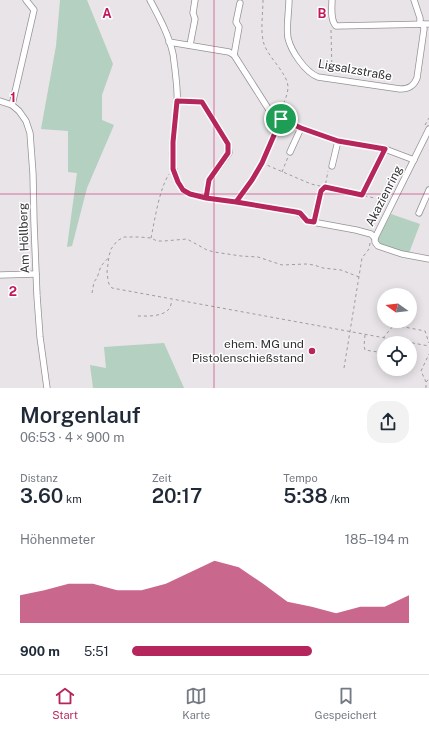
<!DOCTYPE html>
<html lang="de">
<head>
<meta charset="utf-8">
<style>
	body { margin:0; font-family:"Public Sans",sans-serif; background:#f2f2f3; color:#1f2937; height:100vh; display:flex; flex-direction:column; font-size:15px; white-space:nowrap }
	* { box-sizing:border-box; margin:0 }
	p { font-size:13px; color:#747a83 }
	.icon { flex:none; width:22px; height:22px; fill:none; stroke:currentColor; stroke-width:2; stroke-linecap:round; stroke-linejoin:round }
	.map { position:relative; height:388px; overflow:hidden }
	.details { display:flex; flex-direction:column; background:#fff; flex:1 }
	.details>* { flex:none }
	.needle { width:26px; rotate:284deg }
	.tools { position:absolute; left:377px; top:288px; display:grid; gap:8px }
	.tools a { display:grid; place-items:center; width:40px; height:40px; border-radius:50%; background:#fff; box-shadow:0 2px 10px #0003; font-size:20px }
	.pin { position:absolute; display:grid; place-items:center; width:34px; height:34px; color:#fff; margin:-17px; border:2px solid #fff; border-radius:50%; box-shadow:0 1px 4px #0007 }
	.round { display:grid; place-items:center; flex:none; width:42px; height:42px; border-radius:16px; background:#f2f2f3 }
	.headline { display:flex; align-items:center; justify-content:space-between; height:68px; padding:0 20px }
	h1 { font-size:22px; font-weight:600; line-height:30px }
	.figures { display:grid; grid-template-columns:repeat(3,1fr); gap:6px; height:68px; padding:4px 20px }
	.figures div { display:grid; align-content:center }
	.figures b { font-size:20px; font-weight:600 }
	.figures small { font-size:11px; font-weight:400 }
	.figures p { font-size:11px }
	.chart { height:112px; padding:8px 20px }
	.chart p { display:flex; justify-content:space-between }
	.chart svg { width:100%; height:72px; margin-top:4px; fill:#b5275c; opacity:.7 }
	ul { padding:0 20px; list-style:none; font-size:13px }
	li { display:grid; grid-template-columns:64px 48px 1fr; align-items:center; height:30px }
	li i { height:10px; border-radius:5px; background:#b5275c }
	.tab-bar { display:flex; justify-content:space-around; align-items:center; height:56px; border-top:1px solid #e0e1e3; background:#fff; font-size:11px; color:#747a83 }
	.tab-bar a { display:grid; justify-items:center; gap:2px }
	.tab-bar .on { color:#b5275c }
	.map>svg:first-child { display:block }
	.green { fill:#b3d0c0 }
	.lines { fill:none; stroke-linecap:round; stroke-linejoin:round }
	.minor-casing { stroke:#969296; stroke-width:7 }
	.path { stroke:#9f9c9f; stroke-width:1; stroke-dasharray:3 3; stroke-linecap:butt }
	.minor { stroke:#fff; stroke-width:5.5 }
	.route-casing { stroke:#fff; stroke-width:8 }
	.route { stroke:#b5275c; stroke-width:5 }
	.grid { fill:none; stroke:#c2185b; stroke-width:1; stroke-opacity:0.55 }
	.poi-dot { fill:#b5275c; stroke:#fff; stroke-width:1.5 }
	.labels { text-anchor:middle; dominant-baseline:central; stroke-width:3; stroke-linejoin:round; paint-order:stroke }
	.street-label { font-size:12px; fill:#333233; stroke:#fff }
	.poi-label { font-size:12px; fill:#333233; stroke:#fff; text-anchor:end }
	.grid-label { font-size:13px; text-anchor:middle; font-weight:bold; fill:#c2185b; stroke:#fff; stroke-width:3; stroke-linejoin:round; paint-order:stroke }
</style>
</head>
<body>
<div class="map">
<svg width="429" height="388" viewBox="0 0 429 388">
	<rect width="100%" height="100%" fill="#e8e4e8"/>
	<!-- green -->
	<g class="green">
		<polygon points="60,0 87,0 113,64 102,95 102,120 114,125 87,188 72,246 67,247 77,173 68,172 68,131 41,129 56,46"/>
		<polygon points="391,214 420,224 409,253 402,252 379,243 378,240 378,238"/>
		<polygon points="164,343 184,388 93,388 90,365 106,368 104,347"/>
	</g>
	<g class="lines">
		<defs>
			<g id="minor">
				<path d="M150,0C159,17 169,35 173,54C174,59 174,64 175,69C176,80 178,91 177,103C175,126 165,171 183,189C187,193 192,194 197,196L296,212C301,214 303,218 307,221L356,230L371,234L375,238"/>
				<path d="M289,0C289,11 286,27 288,38C291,51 305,72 318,77L400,89C409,89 414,86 417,78L424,29L423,24"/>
				<path d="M332,0C332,8 330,20 336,26L429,24"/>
				<polyline points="414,0 420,18 420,24"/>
				<polyline points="169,42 229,52 234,55 271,113 275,116 301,128 338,141 385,149 414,160"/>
				<polyline points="190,45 195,19 193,13 195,0"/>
				<polyline points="234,55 239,27 236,22 240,3"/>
				<polyline points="0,101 12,105 19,111 26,121 30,133 33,174 34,223 37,296 40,337 47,388"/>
				<polyline points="177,101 202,102 228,144 229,153 209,180 206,198"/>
				<polyline points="12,105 34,10 26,0"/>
				<polyline points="429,129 375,238 375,242 378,246 402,254 429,259"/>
				<polyline points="290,152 301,128"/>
				<polyline points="332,166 338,141"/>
				<polyline points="372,176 385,149"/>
				<polyline points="419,213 429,190"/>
				<polyline points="0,275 36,274"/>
			</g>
		</defs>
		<!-- minor casing -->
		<use href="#minor" class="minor-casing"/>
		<!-- path -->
		<g class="path">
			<path d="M263,0C263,13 260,32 264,44C268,57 288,74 288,87C288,95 283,104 281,111"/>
			<polyline points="331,30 332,73"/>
			<polyline points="425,125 429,118"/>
			<polyline points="262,163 311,184 388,201"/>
			<polyline points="282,172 288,157"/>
			<polyline points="362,195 369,180"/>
			<polyline points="239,197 252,180 262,163 278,125"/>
			<polyline points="315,217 321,191 325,187 328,171"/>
			<path d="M151,238C155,219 159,190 169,174"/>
			<polyline points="359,277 341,270 323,268 314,265 306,264 282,265 258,257 241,256 214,252 207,250 187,239 164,241 157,241 151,238 139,237 124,237 117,241 111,249 109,256 107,272 108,280 109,284 112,288 429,346"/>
			<polyline points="92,293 94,282 97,278 101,266 109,257"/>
			<path d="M138,316C148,316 162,317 169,309C171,307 171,303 172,300"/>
			<polyline points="365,335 364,346 365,350 384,353"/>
			<polyline points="383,338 394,325 425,331 429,343"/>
			<polyline points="344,368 362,258 369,249 370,243"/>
			<polyline points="426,382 429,379"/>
			<polyline points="426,388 426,382 421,371 429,354"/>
		</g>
		<!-- minor -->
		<use href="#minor" class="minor"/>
	</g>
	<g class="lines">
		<defs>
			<polyline id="route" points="281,119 262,163 252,180 236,202 206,198 190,194 183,190 178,182 173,169 173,142 177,101 202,102 228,144 228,153 209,180 206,198 236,202 296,212 300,213 307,221 314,222 321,191 325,187 362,195 385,149 338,141 301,128 281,119"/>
		</defs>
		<!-- route casing -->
		<use href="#route" class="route-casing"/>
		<!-- route -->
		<use href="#route" class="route"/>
	</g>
	<!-- grid -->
	<path class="grid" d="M214,0V388M0,194H429"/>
	<!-- markers -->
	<circle class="poi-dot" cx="312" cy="351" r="4"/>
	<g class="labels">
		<!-- street labels -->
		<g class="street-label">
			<text transform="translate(355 70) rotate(10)">Ligsalzstraße</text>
			<text transform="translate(384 196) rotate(-63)">Akazienring</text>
			<text transform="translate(24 238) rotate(-92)">Am Höllberg</text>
		</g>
		<!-- poi labels -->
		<g class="poi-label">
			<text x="304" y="344">ehem. MG und<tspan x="304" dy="14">Pistolenschießstand</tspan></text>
		</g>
	</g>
	<g class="grid-label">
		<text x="107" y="18">A</text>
		<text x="322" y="18">B</text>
		<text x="13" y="102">1</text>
		<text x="13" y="296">2</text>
	</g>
</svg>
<div class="tools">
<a><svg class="needle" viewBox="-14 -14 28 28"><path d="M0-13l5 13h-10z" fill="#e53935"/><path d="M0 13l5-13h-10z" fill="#747a83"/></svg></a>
<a><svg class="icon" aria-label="locate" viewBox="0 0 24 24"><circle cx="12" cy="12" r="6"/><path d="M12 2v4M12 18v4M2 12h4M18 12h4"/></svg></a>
</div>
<div class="pin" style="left:281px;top:119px;background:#1e9e55"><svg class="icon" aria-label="arrive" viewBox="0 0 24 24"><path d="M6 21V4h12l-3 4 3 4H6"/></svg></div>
</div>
<section class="details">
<div class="headline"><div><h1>Morgenlauf</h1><p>06:53 · 4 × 900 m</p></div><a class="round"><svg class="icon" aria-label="share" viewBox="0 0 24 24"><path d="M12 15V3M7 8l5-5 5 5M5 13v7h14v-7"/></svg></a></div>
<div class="figures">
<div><p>Distanz</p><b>3.60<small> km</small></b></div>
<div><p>Zeit</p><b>20:17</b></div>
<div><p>Tempo</p><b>5:38<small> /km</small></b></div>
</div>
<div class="chart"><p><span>Höhenmeter</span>185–194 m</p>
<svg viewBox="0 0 160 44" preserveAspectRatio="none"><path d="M0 44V27L10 24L20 20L30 20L40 24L50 24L60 20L70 13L80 6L90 10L100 20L110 31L120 34L130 38L140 34L150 34L160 27V44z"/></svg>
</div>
<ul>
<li><b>900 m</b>5:51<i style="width:65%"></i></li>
</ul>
</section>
<nav class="tab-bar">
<a class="on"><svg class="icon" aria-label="home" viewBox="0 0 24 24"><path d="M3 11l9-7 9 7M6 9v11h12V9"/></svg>Start</a>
<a><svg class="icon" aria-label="map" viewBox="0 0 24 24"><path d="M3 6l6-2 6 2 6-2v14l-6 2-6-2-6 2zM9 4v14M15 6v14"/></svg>Karte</a>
<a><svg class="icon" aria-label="saved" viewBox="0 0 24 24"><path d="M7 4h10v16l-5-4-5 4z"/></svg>Gespeichert</a>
</nav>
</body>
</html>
